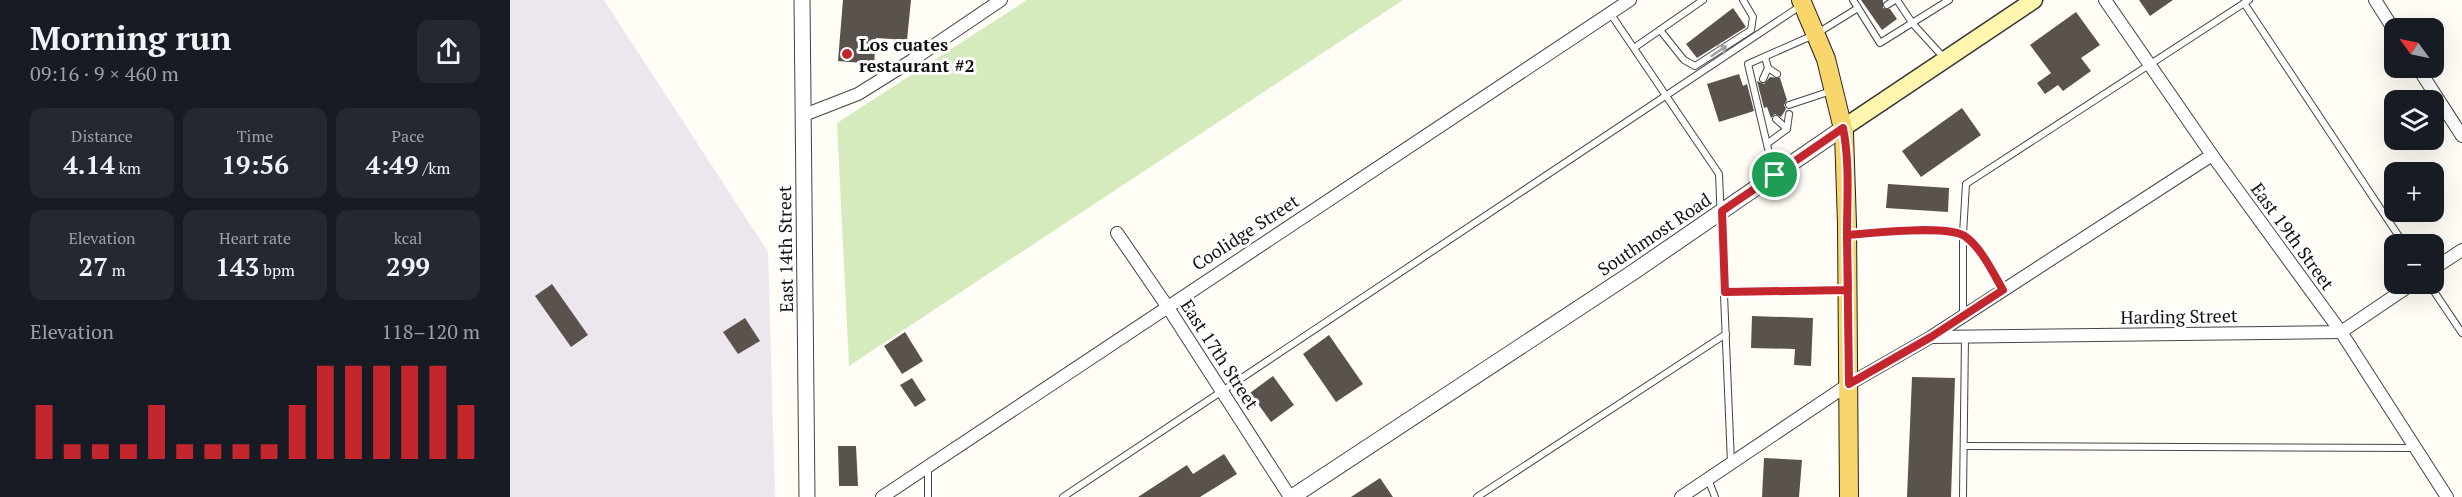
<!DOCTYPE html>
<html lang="en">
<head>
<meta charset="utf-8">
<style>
	body { margin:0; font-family:"PT Serif",serif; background:#242831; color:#f1f3f6; height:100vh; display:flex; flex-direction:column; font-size:22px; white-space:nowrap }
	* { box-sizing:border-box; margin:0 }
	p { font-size:20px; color:#9ea1a6 }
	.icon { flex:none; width:33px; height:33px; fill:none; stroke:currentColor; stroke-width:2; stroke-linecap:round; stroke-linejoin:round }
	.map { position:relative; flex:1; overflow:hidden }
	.sheet { display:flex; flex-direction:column; background:#171b24; width:510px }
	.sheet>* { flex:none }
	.needle { width:39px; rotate:303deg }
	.controls { position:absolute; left:1874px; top:18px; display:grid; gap:12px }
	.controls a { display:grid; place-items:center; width:60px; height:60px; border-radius:12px; background:#171b24; box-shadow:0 6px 24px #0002; font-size:30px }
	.pin { position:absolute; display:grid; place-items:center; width:51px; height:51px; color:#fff; margin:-26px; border:3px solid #fff; border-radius:50%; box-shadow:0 2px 6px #0007 }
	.round { display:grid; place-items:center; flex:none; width:63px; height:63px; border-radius:12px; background:#242831 }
	.summary { display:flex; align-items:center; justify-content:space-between; height:102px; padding:0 30px }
	h1 { font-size:33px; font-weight:700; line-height:45px }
	.metrics { display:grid; grid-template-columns:repeat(3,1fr); gap:9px; height:102px; padding:6px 30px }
	.metrics div { display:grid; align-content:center; border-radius:12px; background:#242831; text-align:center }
	.metrics b { font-size:26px; font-weight:700 }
	.metrics small { font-size:16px; font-weight:400 }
	.metrics p { font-size:16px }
	.chart { height:168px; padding:12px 30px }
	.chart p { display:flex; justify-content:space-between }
	.chart svg { width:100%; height:108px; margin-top:6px; stroke:#c4262e; stroke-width:6 }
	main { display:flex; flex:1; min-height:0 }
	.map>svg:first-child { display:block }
	.industrial { fill:#eee6ef }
	.green { fill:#d5ebbd }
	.building { fill:#5a524d }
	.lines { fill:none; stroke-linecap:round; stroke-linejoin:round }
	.service-casing { stroke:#444; stroke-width:8 }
	.minor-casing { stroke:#444; stroke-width:14 }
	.tertiary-casing { stroke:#444; stroke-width:17 }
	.secondary-casing { stroke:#333; stroke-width:19 }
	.primary-casing { stroke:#222; stroke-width:20 }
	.service { stroke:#fff; stroke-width:6 }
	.minor { stroke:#fff; stroke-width:12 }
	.tertiary { stroke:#fff; stroke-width:15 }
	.secondary { stroke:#fff6b0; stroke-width:16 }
	.primary { stroke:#f9d66b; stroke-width:18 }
	.oneway { stroke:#a0a0a0 }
	.route-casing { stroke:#fff; stroke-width:12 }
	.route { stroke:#c4262e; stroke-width:8 }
	.poi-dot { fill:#c4262e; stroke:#fff; stroke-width:2 }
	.labels { text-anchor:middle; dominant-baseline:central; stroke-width:6; stroke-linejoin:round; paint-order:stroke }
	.poi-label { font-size:18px; font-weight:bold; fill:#111; stroke:#fff; text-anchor:start }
	.street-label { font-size:18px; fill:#111; stroke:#fff }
</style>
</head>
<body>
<main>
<section class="sheet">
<div class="summary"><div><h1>Morning run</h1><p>09:16 · 9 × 460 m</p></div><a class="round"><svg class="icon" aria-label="share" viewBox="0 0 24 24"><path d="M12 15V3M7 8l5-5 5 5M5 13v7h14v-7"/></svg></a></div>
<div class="metrics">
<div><p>Distance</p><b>4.14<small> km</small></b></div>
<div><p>Time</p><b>19:56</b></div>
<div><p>Pace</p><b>4:49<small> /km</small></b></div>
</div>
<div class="metrics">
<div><p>Elevation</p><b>27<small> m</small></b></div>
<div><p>Heart rate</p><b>143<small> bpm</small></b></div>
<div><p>kcal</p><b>299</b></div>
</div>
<div class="chart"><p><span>Elevation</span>118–120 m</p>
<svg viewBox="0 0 160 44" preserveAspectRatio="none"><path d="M5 44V22M15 44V38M25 44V38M35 44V38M45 44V22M55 44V38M65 44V38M75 44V38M85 44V38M95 44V22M105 44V6M115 44V6M125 44V6M135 44V6M145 44V6M155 44V22"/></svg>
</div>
</section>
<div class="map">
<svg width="1952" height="497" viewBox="0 0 1952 497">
	<rect width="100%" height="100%" fill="#fffdf5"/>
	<!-- industrial -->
	<polygon class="industrial" points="0,0 94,0 258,252 265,497 0,497"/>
	<!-- green -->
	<polygon class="green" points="517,0 893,0 339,366 327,123"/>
	<!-- building -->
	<g class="building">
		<polygon points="333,0 401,0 397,40 366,38 364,64 328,61"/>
		<polygon points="1351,0 1373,0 1373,8 1380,9 1387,19 1372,30"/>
		<polygon points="1629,0 1663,0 1640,16"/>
		<polygon points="1223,8 1236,27 1187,58 1176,44"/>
		<polygon points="1566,12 1590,45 1571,58 1581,71 1553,91 1548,85 1535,94 1527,83 1541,73 1520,45"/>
		<polygon points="1229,74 1233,86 1237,84 1244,111 1209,122 1197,84"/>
		<polygon points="1260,77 1270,78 1277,100 1274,105 1276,109 1271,117 1265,114 1261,118 1257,107 1254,108 1247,81 1254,84"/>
		<polygon points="1452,108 1471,135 1411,177 1392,151"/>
		<polygon points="1378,184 1439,188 1438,212 1376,208"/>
		<polygon points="42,284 78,335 61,347 25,296"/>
		<polygon points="1242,316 1303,318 1301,366 1284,365 1285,349 1241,348"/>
		<polygon points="235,318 250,341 228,354 213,332"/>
		<polygon points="395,332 413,361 392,374 374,346"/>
		<polygon points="819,335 853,384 826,402 793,354"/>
		<polygon points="763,376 784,405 761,422 740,393"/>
		<polygon points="1402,377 1445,378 1441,497 1397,497"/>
		<polygon points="402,378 416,400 405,407 390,385"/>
		<polygon points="328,446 346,446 348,486 329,486"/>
		<polygon points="714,454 727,474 690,497 628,497 677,465 683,474"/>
		<polygon points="1254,458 1292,460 1289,497 1252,497"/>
		<polygon points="870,478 883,497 841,497"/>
	</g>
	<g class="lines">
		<defs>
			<g id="service">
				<polyline points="1343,0 1370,43 1439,0"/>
				<polyline points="1387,0 1403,24 1435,59"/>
				<polyline points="1734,3 1894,244"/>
				<polyline points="1377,5 1385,0"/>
				<polyline points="1100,13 1209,174 1221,463"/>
				<polyline points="1150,30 1174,60 1185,66 1241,30 1243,17 1233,0"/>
				<polyline points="1124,48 1193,0"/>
				<polyline points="1255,57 1258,68 1267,74"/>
				<polyline points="1253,79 1258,68"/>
				<polyline points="1279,105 1321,91"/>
				<polyline points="1266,119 1277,129"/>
				<polyline points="1258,143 1277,129 1279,114"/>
				<polyline points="1264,174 1238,64 1306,34 1348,8"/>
				<path d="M1338,235C1365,233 1430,224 1453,234C1466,240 1485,277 1493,290"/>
				<polyline points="1919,284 1952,333"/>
				<polyline points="1215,292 1334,290"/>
				<polyline points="1453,316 1453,234 1456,184 1739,0"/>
				<polyline points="1454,446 1904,448"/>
				<polyline points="1198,479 1205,497"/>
				<polyline points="418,497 418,468"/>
				<polyline points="553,497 1292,5"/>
				<polyline points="967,497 1216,334"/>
				<polyline points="1453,497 1455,336"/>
			</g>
			<g id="minor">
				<polyline points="1595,0 1702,155 1831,332 1937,497"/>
				<polyline points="1865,0 1884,30"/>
				<polyline points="1908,68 1952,136"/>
				<polyline points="294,115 348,94 401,61 491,0"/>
				<polyline points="607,233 657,306 780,497"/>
				<polyline points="1923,269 1952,250"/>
				<polyline points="1422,337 1831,332 1902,284"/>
				<polyline points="372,497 1120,0"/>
				<polyline points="1171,497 1339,384 1421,337 1702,155"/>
			</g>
			<g id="tertiary">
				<polyline points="292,0 297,497"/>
				<polyline points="782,497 1122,273 1333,128"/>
			</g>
			<polyline id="secondary" points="1333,128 1524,0"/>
			<polyline id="primary" points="1291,0 1316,59 1334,133 1337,224 1339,497"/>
		</defs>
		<!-- service casing -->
		<use href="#service" class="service-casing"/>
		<!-- minor casing -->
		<use href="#minor" class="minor-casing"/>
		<!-- tertiary casing -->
		<use href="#tertiary" class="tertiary-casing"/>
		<!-- secondary casing -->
		<use href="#secondary" class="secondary-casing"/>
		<!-- primary casing -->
		<use href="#primary" class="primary-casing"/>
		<!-- service -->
		<use href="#service" class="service"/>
		<!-- minor -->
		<use href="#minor" class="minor"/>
		<!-- tertiary -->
		<use href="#tertiary" class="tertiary"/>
		<!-- secondary -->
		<use href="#secondary" class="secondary"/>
		<!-- primary -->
		<use href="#primary" class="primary"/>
	</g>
	<!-- one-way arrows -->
	<defs><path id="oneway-shaft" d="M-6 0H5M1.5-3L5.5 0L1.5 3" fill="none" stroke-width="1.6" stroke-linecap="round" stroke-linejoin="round" transform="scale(1.5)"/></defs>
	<use class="oneway" href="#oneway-shaft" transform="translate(1209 51) rotate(-34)"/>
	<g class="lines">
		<defs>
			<path id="route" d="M1265,175L1212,211L1215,292L1338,290L1337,235C1361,233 1440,224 1456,237C1472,249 1483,273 1493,290L1421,337L1339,384L1337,235C1337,200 1340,162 1333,128L1265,175"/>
		</defs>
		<!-- route casing -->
		<use href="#route" class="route-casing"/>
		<!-- route -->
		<use href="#route" class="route"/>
	</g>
	<!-- markers -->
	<circle class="poi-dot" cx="337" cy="54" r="6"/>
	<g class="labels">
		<!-- poi labels -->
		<g class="poi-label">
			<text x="349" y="44">Los cuates<tspan x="349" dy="21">restaurant #2</tspan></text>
		</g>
		<!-- street labels -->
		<g class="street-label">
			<text transform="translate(735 232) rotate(-33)">Coolidge Street</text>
			<text transform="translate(1144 234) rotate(-34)">Southmost Road</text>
			<text transform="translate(1783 236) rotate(54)">East 19th Street</text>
			<text transform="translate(275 249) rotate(-91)">East 14th Street</text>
			<text transform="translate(1669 316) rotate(-1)">Harding Street</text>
			<text transform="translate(710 354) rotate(57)">East 17th Street</text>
		</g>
	</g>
</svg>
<div class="controls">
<a><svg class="needle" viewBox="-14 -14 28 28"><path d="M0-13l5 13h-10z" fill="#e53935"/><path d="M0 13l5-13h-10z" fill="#9ea1a6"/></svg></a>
<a><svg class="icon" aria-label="layers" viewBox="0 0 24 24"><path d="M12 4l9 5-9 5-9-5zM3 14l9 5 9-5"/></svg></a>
<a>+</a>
<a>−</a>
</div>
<div class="pin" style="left:1265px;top:175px;background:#1e9e55"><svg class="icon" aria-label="arrive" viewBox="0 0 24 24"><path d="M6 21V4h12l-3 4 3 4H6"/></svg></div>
</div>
</main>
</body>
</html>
